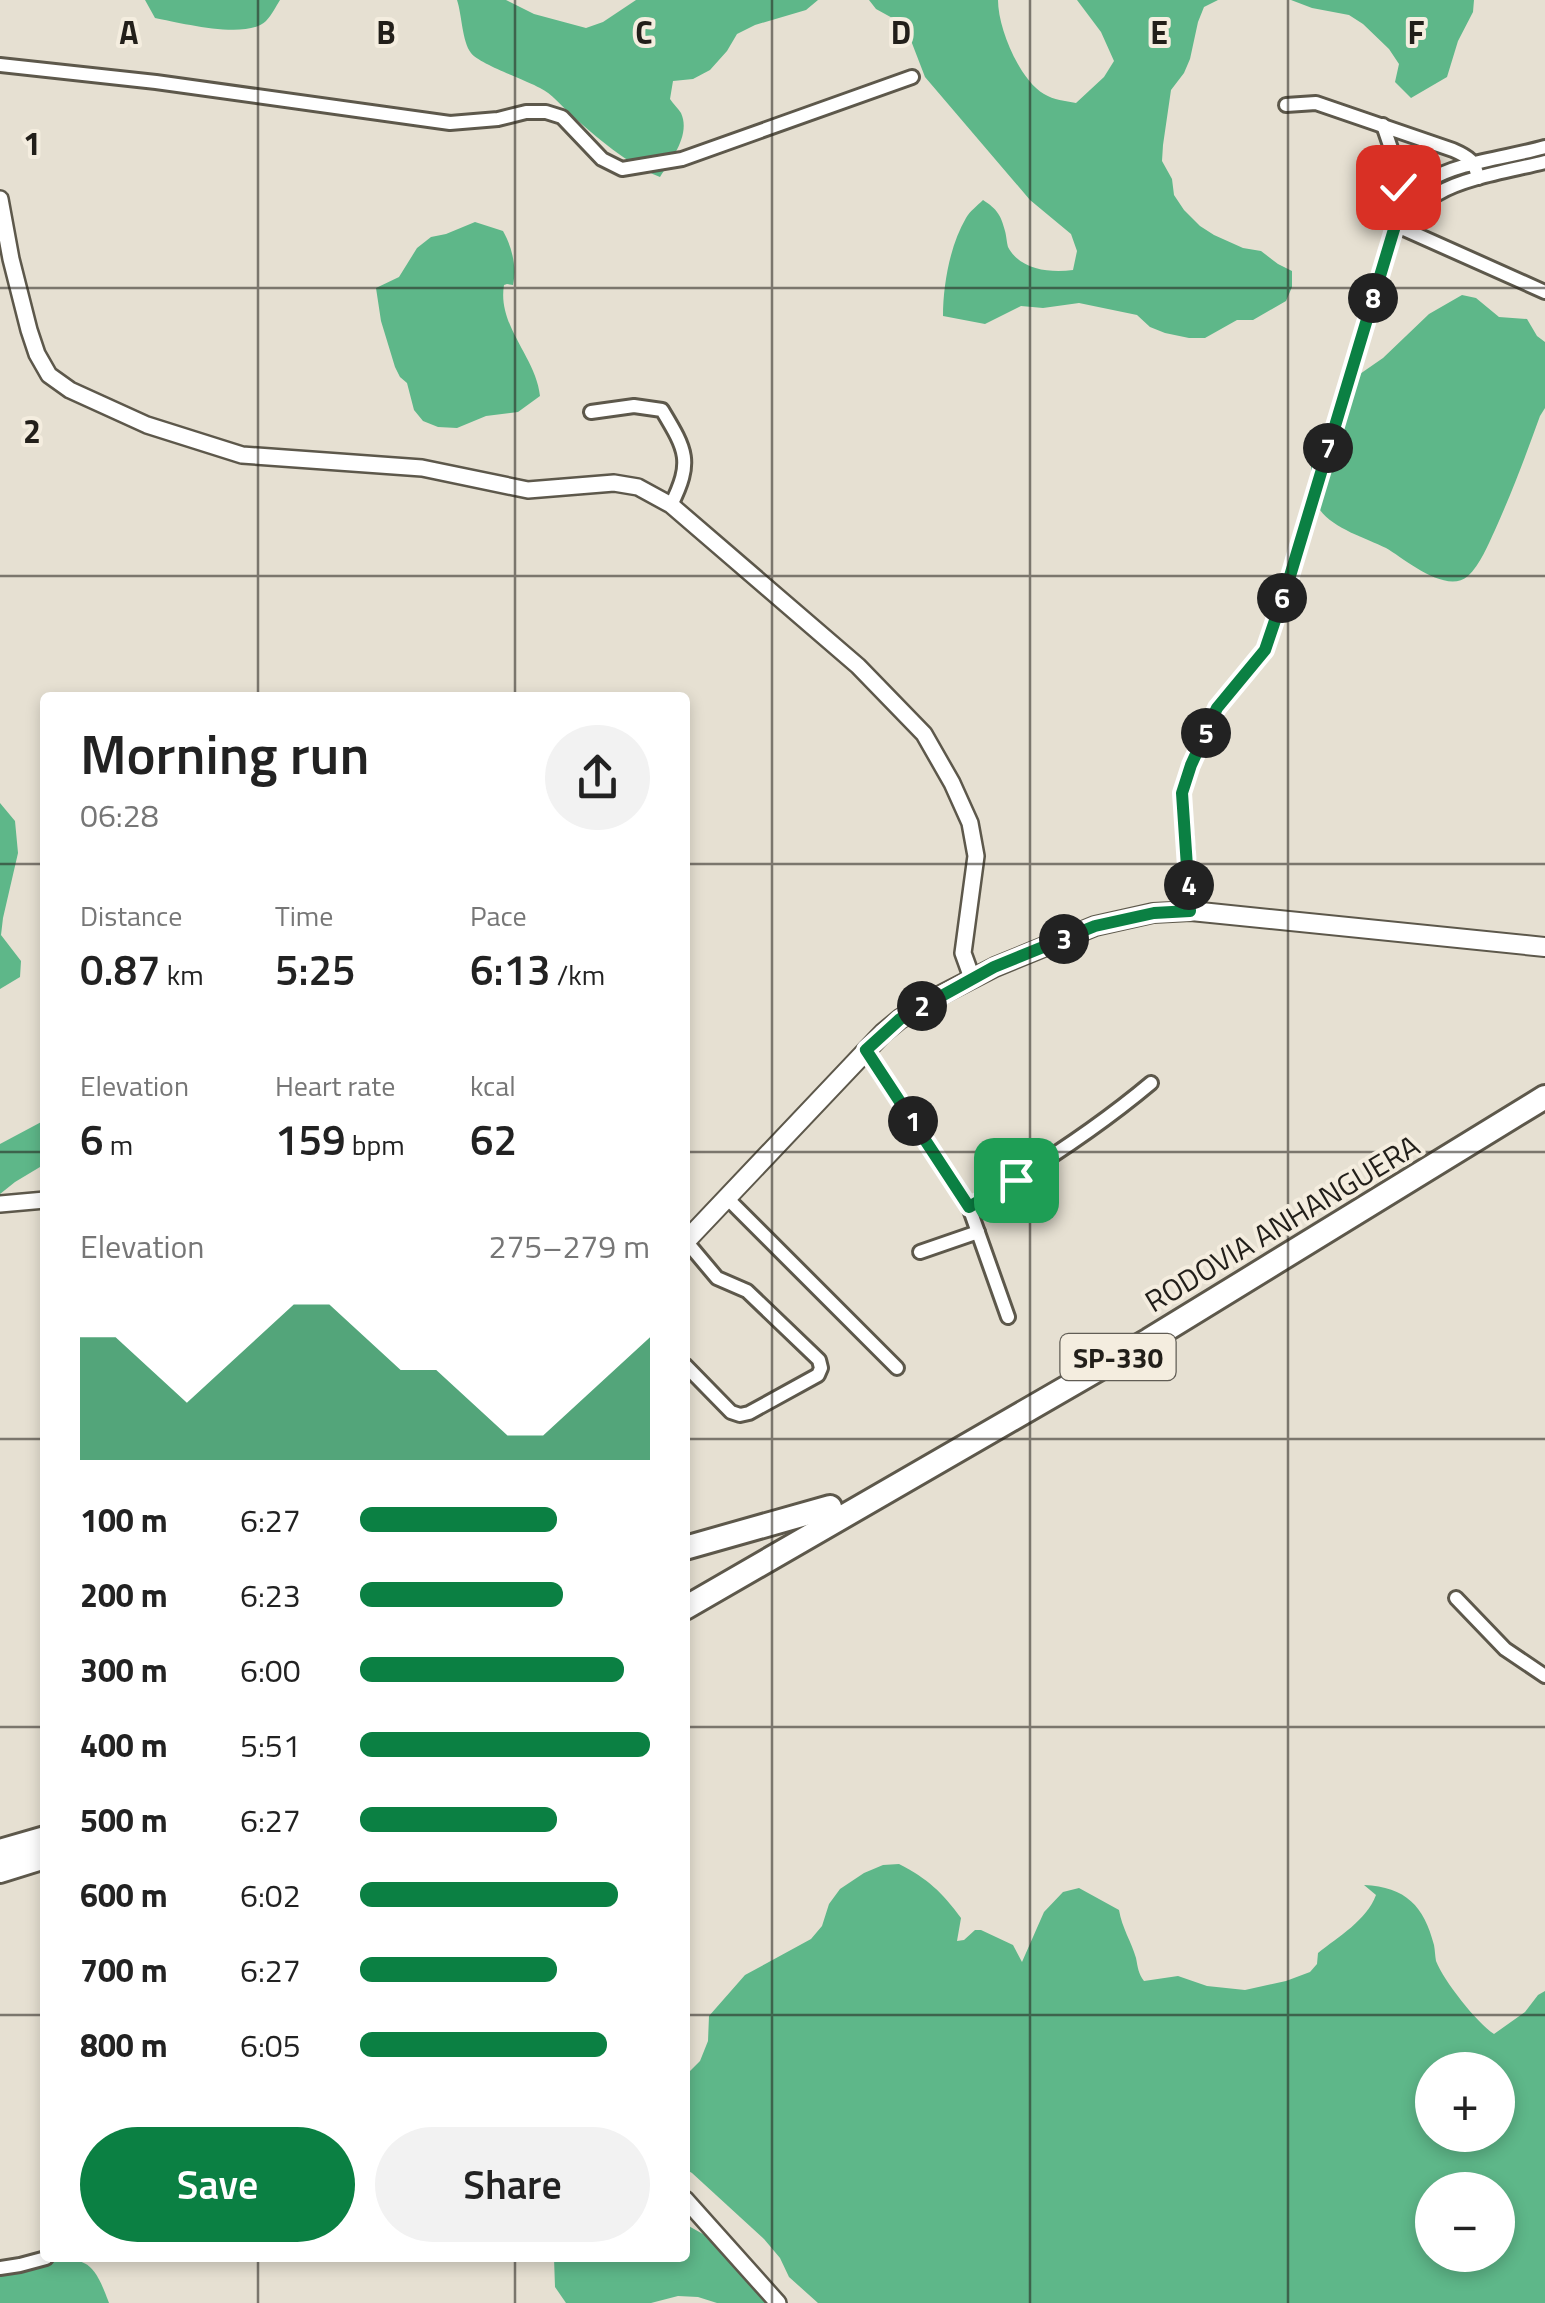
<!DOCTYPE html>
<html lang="en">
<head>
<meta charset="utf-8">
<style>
	body { margin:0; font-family:"Titillium Web",sans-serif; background:#f2f2f2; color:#222; height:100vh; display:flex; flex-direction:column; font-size:38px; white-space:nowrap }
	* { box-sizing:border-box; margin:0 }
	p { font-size:32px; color:#767676 }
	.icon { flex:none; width:55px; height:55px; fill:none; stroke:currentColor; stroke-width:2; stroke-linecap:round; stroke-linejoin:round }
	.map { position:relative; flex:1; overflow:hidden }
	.panel { position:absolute; left:40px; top:692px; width:650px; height:1570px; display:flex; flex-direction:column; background:#fff; border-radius:10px; box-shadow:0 5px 15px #0003 }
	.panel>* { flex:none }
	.fabs { position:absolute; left:1415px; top:2052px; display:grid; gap:20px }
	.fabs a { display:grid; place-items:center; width:100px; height:100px; border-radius:50%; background:#fff; box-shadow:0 5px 15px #0003; font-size:50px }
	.pin { position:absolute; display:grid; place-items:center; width:85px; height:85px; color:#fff; margin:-42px; border-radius:20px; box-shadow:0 5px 15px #0006 }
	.km { position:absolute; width:50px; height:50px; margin:-25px; border-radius:50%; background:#222; color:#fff; font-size:28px; line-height:50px; text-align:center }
	.round { display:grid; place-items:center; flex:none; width:105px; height:105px; border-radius:52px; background:#f2f2f2 }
	.headline { display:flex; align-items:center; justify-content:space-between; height:170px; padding:0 40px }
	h1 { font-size:55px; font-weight:600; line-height:75px }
	.metrics { display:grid; grid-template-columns:repeat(3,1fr); gap:15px; height:170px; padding:10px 40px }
	.metrics div { display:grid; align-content:center }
	.metrics b { font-size:42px; font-weight:600 }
	.metrics small { font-size:28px; font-weight:400 }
	.metrics p { font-size:28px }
	.chart { height:280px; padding:20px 40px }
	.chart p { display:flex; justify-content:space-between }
	.chart svg { width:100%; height:180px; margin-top:10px; fill:#0b8043; opacity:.7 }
	.action { display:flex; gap:20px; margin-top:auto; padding:20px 40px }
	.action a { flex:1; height:115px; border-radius:60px; background:#0b8043; color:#fff; font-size:40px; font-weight:600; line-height:115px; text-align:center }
	.action a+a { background:#f2f2f2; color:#222 }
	ul { padding:0 40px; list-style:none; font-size:32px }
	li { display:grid; grid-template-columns:160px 120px 1fr; align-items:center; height:75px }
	li i { height:25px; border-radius:12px; background:#0b8043 }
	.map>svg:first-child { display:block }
	.forest { fill:#5eb789; fill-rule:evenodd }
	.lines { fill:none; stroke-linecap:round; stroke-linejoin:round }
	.minor-casing { stroke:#5d584b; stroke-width:18 }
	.tertiary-casing { stroke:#5d584b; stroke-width:20 }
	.secondary-casing { stroke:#5d584b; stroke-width:22 }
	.motorway-casing { stroke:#5d584b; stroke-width:28 }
	.minor { stroke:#fff; stroke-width:12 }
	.tertiary { stroke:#fff; stroke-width:15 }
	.secondary { stroke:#fff; stroke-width:18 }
	.motorway { stroke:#fff; stroke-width:22 }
	.route-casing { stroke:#fff; stroke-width:20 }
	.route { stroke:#0b8043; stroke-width:12 }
	.grid { fill:none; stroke:#221f1a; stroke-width:2.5; stroke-opacity:0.55 }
	.labels { text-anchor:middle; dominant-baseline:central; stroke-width:8; stroke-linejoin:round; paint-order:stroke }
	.shield { fill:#f4eddf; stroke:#615d55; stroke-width:2.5 }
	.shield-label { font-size:28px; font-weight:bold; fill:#221f1a }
	.street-label { font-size:30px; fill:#221f1a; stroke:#f4eddf }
	.grid-label { font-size:32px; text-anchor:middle; font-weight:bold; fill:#221f1a; stroke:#f4eddf; stroke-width:8; stroke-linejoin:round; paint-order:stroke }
</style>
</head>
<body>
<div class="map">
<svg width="1545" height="2303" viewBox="0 0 1545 2303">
	<rect width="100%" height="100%" fill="#e6e0d2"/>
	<!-- forest -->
	<g class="forest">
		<path d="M145,0H280C276,6 272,15 266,21C247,40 181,23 155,18Z"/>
		<path d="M457,0H506L534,14L586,28L603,22L636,0H818L806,10L755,25L737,34L727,51L710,70L693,79L673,81L670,99C673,104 678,108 681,113C691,135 671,160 660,177C625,163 598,138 570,114C561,105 552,94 540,88C526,80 479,64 471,53C462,41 462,15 457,0Z"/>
		<path d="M869,0H998C998,28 1019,79 1044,94C1054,100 1065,101 1076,103L1104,77L1114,61L1101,32L1077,0H1218L1204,7L1198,22L1190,59L1184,73L1171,90L1163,145L1162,161L1172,179L1174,195L1184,210L1200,226L1214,235L1243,248L1261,251L1278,264L1292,271V287L1286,301L1253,320H1237L1205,338H1189L1165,333L1150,327L1137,315L1079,303L1043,308L1021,306L985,324L943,316C943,285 950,245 966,218C970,211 977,206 983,200C997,209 1001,215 1005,231C1006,234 1007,244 1008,247C1020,270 1050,273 1073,270L1077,251L1071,234L1030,200L925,77L905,25L876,9Z"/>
		<polygon points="1291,0 1474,0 1473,12 1458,41 1447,77 1411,98 1395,82 1399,64 1389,49 1363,24 1349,15 1312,8"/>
		<path d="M475,222L503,231C512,247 517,267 513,285L507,284L504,285C497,326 536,357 540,396L518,412L486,416L457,428L438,427L423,421L414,410L407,383L400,377L395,367L381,321L376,288L399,277L417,248L431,237L446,234Z"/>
		<path d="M1462,295L1476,298L1499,317L1527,319L1537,336L1545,342V408L1540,416C1526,455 1512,492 1495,530C1488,545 1480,565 1468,576C1446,595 1405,559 1386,548C1366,538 1334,529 1320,510C1310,495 1312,469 1310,450L1337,415L1349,388L1357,376L1383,358L1429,314Z"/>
		<polygon points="0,803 15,821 18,853 3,918 1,935 21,961 20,977 0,989"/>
		<polygon points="45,1120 45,1164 15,1182 0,1194 0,1144"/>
		<path d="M899,1864C928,1879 942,1892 961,1918L957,1941L964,1940L975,1930H981L1013,1945L1022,1962L1044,1912L1063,1892L1079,1888L1119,1910C1122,1928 1131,1941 1136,1958C1138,1968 1138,1973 1144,1981L1178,1976L1207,1986L1245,1990L1286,1981L1310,1972L1317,1964L1318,1953C1338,1937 1367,1920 1376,1895L1364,1885C1406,1887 1424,1906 1434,1945C1435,1950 1435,1956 1436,1961C1444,1981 1476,2022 1494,2034L1525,2012L1538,1995L1545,1991V2303H818L789,2277L780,2258L764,2239L692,2173L685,2169V2076L700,2061L708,2041L709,2016L745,1975L811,1939L822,1926L829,1904L840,1889L864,1873L883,1865ZM1432,2070H1498V2135H1432ZM1432,2190H1498V2255H1432Z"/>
		<polygon points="685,2224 728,2248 772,2303 717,2303 698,2297 678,2296 651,2303 566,2303 555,2287 554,2258 685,2258"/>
		<path d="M47,2258C89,2258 94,2263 109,2303H0V2269Z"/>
	</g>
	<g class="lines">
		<defs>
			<g id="minor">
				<polyline points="0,65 156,82 450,123 498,119 526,112 546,112 562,117 602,159 622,169 682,159 912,77"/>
				<path d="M1286,105L1316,103L1453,150C1469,157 1475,161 1478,178"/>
				<polyline points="1383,125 1397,166 1398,187 1394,218"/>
				<path d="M1395,225C1412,217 1423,202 1439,193C1466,177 1514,170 1545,162"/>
				<polyline points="1395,225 1545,292"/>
				<path d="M591,412L634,406L662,410C686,450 693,461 671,505"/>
				<path d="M1191,911L1182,793L1191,765L1217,708L1265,650L1290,576L1400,210C1408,198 1416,188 1428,181C1457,162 1511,157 1545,147"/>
				<polyline points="866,1051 969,1207 1008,1317"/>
				<polyline points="726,1197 897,1368"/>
				<path d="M969,1207C1033,1170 1095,1130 1151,1083"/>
				<polyline points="920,1252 978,1232"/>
				<polyline points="685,1365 731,1412 740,1415 749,1413 818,1375 821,1368 819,1360 747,1291 717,1278 686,1241"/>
				<polyline points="1456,1598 1505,1649 1545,1676"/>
				<polyline points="0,2268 20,2265 46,2258"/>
			</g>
			<g id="tertiary">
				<polyline points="0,199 11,259 29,330 37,354 49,375 70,390 147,425 242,455 422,468 528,490 614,483 638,487 671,505 858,666 924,734 952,783 970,823 976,856 963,953 972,978"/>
				<polyline points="0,1204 45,1200"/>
				<polyline points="685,2199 778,2303"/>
			</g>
			<polyline id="secondary" points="685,1242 883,1033 900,1019 931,1000 995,967 1095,926 1153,913 1191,911 1545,947"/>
			<g id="motorway">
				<polyline points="685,1548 830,1507"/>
				<polyline points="685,1608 1149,1340 1545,1097"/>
				<polyline points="0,1851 45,1838"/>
				<polyline points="0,1871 45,1857"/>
			</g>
		</defs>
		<!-- minor casing -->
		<use href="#minor" class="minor-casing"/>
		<!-- tertiary casing -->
		<use href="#tertiary" class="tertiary-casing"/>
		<!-- secondary casing -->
		<use href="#secondary" class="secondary-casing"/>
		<!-- motorway casing -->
		<use href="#motorway" class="motorway-casing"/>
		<!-- minor -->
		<use href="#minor" class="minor"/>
		<!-- tertiary -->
		<use href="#tertiary" class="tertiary"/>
		<!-- secondary -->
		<use href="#secondary" class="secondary"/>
		<!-- motorway -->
		<use href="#motorway" class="motorway"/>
	</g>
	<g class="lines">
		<defs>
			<polyline id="route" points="1016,1180 969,1207 866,1050 900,1019 994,967 1095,926 1154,913 1190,911 1182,793 1191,765 1217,708 1265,650 1290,576 1395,226 1393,213 1398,187"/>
		</defs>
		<!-- route casing -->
		<use href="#route" class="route-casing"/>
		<!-- route -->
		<use href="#route" class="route"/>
	</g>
	<!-- grid -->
	<path class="grid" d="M258,0V698M515,0V698M772,0V2303M1030,0V2303M1288,0V2303M0,288H1545M0,576H1545M0,864H45M685,864H1545M0,1152H45M685,1152H1545M0,1439H45M685,1439H1545M0,1727H45M685,1727H1545M0,2015H45M685,2015H1545M258,2258V2303M515,2258V2303"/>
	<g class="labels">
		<!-- shield labels -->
		<rect class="shield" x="1060.5" y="1334" width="115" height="46" rx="8"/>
		<g class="shield-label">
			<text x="1118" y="1357">SP-330</text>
		</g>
		<!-- street labels -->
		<g class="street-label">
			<text transform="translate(1282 1223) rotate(-31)">RODOVIA ANHANGUERA</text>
		</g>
	</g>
	<g class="grid-label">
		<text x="129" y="44">A</text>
		<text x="386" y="44">B</text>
		<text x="644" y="44">C</text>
		<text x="901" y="44">D</text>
		<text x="1159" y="44">E</text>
		<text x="1416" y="44">F</text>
		<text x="32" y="155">1</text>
		<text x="32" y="443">2</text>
	</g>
</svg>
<div class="fabs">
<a>+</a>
<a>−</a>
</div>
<div class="pin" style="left:1016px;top:1180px;background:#1e9e55"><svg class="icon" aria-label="arrive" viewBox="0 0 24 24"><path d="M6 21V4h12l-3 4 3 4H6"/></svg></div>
<div class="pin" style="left:1398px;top:187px;background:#d93025"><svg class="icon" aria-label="check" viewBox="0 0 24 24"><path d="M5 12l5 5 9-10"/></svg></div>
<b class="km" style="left:913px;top:1121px">1</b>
<b class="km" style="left:922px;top:1006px">2</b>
<b class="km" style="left:1064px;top:939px">3</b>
<b class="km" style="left:1189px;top:885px">4</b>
<b class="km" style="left:1206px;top:733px">5</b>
<b class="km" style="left:1282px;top:598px">6</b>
<b class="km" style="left:1328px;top:448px">7</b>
<b class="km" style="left:1373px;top:298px">8</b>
<section class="panel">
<div class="headline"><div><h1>Morning run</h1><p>06:28</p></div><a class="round"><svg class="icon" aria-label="share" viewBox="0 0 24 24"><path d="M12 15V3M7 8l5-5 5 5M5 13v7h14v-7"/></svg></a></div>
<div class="metrics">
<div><p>Distance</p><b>0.87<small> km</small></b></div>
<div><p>Time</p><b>5:25</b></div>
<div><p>Pace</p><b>6:13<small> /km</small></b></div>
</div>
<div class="metrics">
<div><p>Elevation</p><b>6<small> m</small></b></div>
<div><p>Heart rate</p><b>159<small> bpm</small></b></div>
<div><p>kcal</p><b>62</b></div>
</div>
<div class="chart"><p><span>Elevation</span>275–279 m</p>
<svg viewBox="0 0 160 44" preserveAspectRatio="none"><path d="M0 44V14L10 14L20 22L30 30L40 22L50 14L60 6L70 6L80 14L90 22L100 22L110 30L120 38L130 38L140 30L150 22L160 14V44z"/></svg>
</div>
<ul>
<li><b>100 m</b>6:27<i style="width:68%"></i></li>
<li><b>200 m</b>6:23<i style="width:70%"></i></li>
<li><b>300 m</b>6:00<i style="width:91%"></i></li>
<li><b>400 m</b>5:51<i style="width:100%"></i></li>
<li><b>500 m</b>6:27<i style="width:68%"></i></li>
<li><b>600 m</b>6:02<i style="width:89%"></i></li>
<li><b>700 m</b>6:27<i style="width:68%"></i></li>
<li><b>800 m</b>6:05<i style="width:85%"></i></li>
</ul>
<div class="action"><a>Save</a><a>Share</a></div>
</section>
</div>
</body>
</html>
